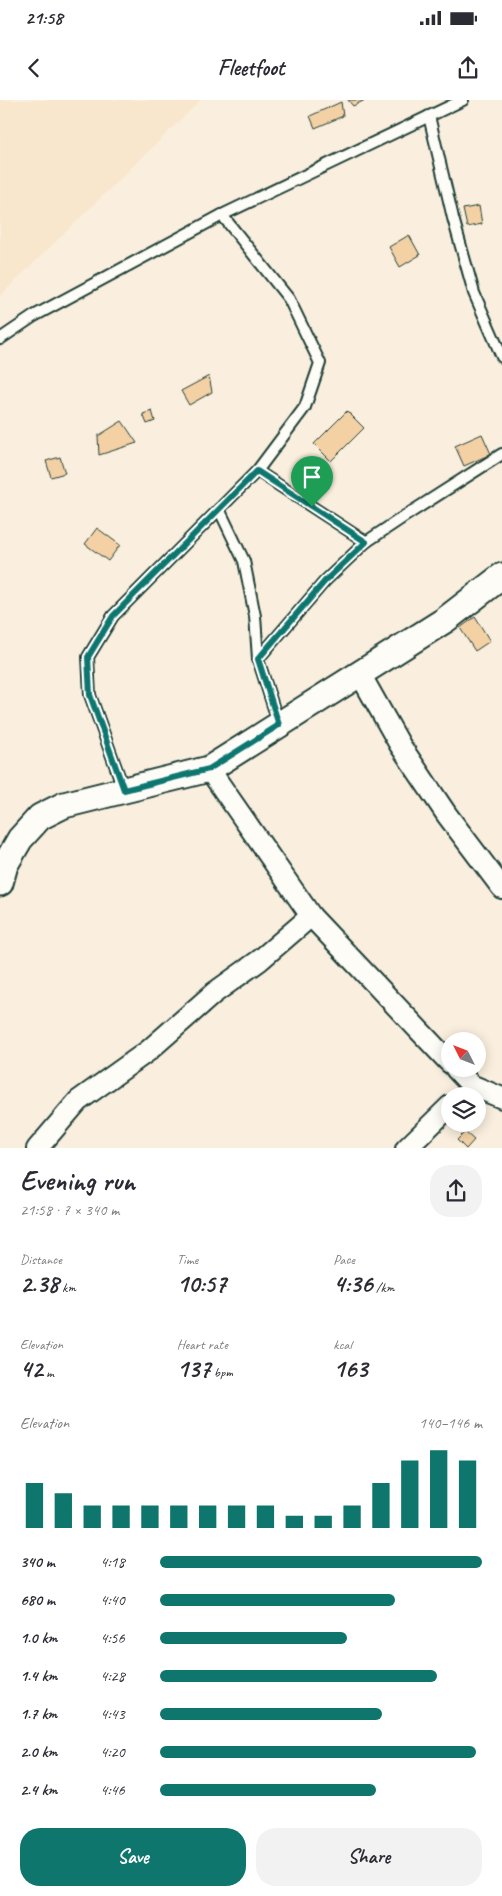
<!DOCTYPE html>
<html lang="en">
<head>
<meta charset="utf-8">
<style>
	body { margin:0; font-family:Caveat,sans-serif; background:#f2f2f3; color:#2b2b33; height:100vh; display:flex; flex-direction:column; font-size:19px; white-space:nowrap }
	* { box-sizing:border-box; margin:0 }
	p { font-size:16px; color:#7c7c81 }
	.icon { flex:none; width:28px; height:28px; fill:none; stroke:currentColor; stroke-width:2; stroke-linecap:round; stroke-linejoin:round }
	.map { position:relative; height:1048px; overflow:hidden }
	.sheet { display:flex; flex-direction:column; background:#fff; flex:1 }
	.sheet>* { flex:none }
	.needle { width:32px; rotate:312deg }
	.fabs { position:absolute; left:441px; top:932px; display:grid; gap:10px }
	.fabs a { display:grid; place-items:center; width:45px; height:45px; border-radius:50%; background:#fff; box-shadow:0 2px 12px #0003; font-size:25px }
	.pin { position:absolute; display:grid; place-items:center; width:42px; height:42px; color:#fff; margin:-51px -21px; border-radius:50% 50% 50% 0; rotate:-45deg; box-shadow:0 0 5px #0007 }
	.pin .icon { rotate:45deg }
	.round { display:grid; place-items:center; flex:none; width:52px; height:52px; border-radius:20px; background:#f2f2f3 }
	.overview { display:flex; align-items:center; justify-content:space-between; height:85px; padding:0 20px }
	h1 { font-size:28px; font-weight:800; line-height:38px }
	.figures { display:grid; grid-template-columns:repeat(3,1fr); gap:8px; height:85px; padding:5px 20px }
	.figures div { display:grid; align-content:center }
	.figures b { font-size:25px; font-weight:800 }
	.figures small { font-size:14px; font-weight:400 }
	.figures p { font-size:14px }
	.chart { height:140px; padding:10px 20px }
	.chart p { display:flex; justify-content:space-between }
	.chart svg { width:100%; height:90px; margin-top:5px; stroke:#0f766e; stroke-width:6 }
	.button { display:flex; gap:10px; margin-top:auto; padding:10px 20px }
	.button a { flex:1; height:58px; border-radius:20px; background:#0f766e; color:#fff; font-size:20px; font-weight:800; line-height:58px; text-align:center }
	.button a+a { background:#f2f2f3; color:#2b2b33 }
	ul { padding:0 20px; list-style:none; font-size:16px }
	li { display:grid; grid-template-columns:80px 60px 1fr; align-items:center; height:38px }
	li i { height:12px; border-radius:6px; background:#0f766e }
	.status { display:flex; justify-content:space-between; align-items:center; height:35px; padding:0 25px; background:#fff; direction:ltr }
	.status svg { height:14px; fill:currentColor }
	header { display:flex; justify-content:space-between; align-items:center; height:65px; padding:0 20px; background:#fff; font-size:22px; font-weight:800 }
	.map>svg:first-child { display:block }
	.built { fill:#f8e6cd }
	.building { fill:#f4d1a5; stroke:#1f3d34 }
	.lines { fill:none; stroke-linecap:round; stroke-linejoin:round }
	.service-casing { stroke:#1f3d34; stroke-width:14 }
	.minor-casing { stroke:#1f3d34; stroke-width:24 }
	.tertiary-casing { stroke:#1f3d34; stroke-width:29 }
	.service { stroke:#fdfcf7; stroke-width:10 }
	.minor { stroke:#fdfcf7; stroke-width:20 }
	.tertiary { stroke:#fdfcf7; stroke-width:25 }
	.route-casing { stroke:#fff; stroke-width:10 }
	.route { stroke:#0f766e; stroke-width:6 }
</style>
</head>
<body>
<div class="status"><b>21:58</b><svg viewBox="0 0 49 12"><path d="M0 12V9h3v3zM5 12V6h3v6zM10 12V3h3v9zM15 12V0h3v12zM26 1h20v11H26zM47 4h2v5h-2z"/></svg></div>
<header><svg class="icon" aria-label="back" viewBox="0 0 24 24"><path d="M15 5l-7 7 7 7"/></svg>Fleetfoot<svg class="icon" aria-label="share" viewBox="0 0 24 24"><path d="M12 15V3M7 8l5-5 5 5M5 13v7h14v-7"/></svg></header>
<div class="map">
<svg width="502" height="1049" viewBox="0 0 502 1049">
	<rect width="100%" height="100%" fill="#faefde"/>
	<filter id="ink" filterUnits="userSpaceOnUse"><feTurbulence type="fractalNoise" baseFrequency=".02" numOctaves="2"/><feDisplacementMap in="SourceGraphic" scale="10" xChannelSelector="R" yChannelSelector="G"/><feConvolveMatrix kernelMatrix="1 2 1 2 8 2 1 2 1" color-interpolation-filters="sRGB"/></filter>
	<g filter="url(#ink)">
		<!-- built -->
		<polygon class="built" points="0,0 201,0 0,196"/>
		<!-- building -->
		<g class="building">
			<polygon points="348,0 365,0 353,6"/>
			<polygon points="341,2 343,16 315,28 310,16"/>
			<polygon points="479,106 482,124 467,127 463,109"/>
			<polygon points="409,135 420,155 400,167 389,147"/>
			<polygon points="209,276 212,292 189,305 181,291"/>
			<polygon points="152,311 155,321 147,324 143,314"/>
			<polygon points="347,311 364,328 331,361 314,344"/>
			<polygon points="122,321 137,343 99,355 98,336"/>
			<polygon points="482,334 491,354 464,366 455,346"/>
			<polygon points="60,357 65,373 51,377 46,361"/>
			<polygon points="97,428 120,445 108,461 85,444"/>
			<polygon points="475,517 490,541 475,551 460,528"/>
			<polygon points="465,1032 474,1040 466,1049 457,1040"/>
		</g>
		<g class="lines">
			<defs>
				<g id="service">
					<polyline points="429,16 453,118 474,193 502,257"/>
					<polyline points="0,239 34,216 222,115 463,0"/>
					<polyline points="257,371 366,442"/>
					<polyline points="219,409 244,461 255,516 258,559 279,625"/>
					<polyline points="258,559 325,481 366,442 405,416 502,354"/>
					<polyline points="124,690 90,595 88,557 113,516 257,371 305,307 320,263 289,199 222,115"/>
				</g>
				<g id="minor">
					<polyline points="360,574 400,645 447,715 502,788"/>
					<polyline points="209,669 311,816 450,963"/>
					<polyline points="456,969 471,985 502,998"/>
					<polyline points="37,1049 78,1001 148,951 214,893 260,860 311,816"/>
					<polyline points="406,1049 450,1006"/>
				</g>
				<polyline id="tertiary" points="0,783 5,765 20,739 40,717 64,705 209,669 445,520 502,476"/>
			</defs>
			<!-- service casing -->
			<use href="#service" class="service-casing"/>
			<!-- minor casing -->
			<use href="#minor" class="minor-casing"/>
			<!-- tertiary casing -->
			<use href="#tertiary" class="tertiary-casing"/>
			<!-- service -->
			<use href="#service" class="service"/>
			<!-- minor -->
			<use href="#minor" class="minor"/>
			<!-- tertiary -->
			<use href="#tertiary" class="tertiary"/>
		</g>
	</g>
	<g class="lines" filter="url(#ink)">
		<defs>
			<polygon id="route" points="257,371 366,442 325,481 258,559 279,625 209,669 124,690 90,595 88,557 113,516"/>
		</defs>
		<!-- route casing -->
		<use href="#route" class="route-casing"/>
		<!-- route -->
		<use href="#route" class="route"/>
	</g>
</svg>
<div class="fabs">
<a><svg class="needle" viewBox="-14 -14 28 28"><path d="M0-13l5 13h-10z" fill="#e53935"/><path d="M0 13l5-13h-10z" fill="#7c7c81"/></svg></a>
<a><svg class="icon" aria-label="layers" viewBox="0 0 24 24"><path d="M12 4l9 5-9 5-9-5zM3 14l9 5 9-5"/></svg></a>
</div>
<div class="pin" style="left:312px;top:407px;background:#1e9e55"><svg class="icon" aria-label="arrive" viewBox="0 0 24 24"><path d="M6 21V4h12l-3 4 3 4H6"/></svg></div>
</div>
<section class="sheet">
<div class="overview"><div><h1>Evening run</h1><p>21:58 · 7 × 340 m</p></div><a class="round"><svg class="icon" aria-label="share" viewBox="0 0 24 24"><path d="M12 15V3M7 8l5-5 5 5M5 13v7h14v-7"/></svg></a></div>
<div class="figures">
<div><p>Distance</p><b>2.38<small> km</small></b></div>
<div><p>Time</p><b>10:57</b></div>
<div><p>Pace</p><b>4:36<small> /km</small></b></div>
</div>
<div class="figures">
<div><p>Elevation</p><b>42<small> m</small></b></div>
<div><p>Heart rate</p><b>137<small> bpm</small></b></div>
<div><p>kcal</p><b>163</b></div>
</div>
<div class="chart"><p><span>Elevation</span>140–146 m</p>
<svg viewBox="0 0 160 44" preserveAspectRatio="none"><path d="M5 44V22M15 44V27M25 44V33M35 44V33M45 44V33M55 44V33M65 44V33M75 44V33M85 44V33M95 44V38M105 44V38M115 44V33M125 44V22M135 44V11M145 44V6M155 44V11"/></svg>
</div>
<ul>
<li><b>340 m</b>4:18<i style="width:100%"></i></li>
<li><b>680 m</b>4:40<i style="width:73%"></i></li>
<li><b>1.0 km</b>4:56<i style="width:58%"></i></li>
<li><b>1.4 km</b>4:28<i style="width:86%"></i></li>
<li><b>1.7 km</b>4:43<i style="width:69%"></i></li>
<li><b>2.0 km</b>4:20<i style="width:98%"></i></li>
<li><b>2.4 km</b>4:46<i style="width:67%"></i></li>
</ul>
<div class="button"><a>Save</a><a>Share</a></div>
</section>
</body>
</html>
